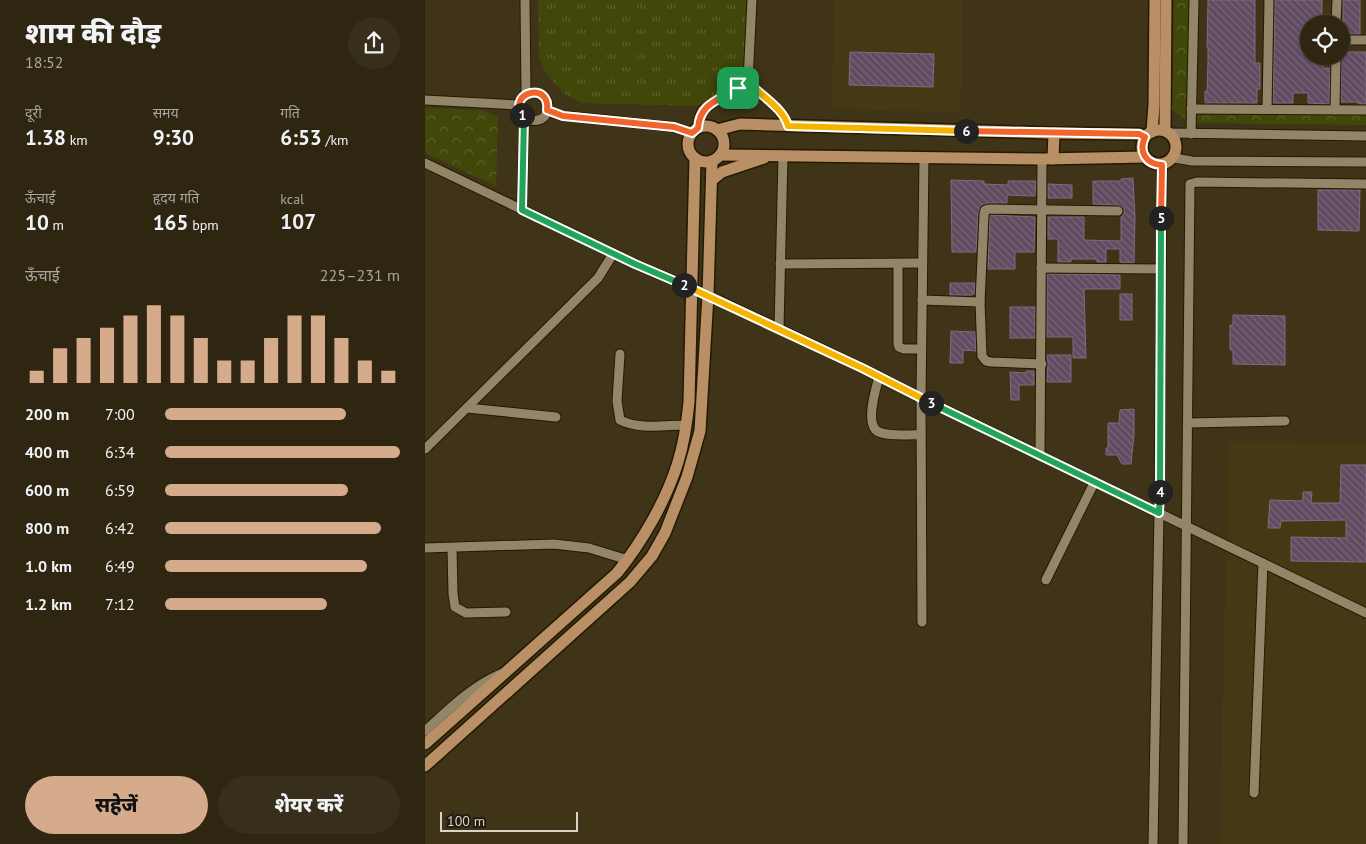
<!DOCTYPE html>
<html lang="hi">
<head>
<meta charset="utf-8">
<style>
	body { margin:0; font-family:"PT Sans","Noto Sans Devanagari",sans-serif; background:#372e1b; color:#f1f3f6; height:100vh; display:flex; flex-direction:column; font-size:19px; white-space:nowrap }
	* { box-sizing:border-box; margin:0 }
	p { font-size:16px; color:#a7a59f }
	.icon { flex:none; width:28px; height:28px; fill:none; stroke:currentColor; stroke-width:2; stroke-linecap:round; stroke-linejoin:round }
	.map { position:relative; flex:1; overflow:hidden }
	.drawer { display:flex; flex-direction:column; background:#2f2612; width:425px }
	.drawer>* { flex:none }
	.fabs { position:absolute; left:875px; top:15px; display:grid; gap:10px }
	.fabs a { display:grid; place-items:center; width:50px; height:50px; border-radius:50%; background:#2f2612; box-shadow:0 1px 4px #0004,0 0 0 1px #4a4332; font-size:25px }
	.scale { position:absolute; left:15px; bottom:12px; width:138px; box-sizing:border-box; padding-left:5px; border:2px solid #dad3c4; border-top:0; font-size:14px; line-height:18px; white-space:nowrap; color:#dad3c4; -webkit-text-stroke:4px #211b10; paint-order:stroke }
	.pin { position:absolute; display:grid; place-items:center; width:42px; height:42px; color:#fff; margin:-21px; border-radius:10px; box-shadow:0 2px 8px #0006 }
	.km { position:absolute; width:25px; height:25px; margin:-12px; border-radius:50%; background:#222; color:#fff; font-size:14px; line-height:25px; text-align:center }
	.round { display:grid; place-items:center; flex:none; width:52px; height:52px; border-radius:26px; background:#372e1b }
	.overview { display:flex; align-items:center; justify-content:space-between; height:85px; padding:0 25px }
	h1 { font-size:28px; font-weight:800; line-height:38px }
	.stats { display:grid; grid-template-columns:repeat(3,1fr); gap:8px; height:85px; padding:5px 25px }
	.stats div { display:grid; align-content:center }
	.stats b { font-size:21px; font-weight:800 }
	.stats small { font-size:14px; font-weight:400 }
	.stats p { font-size:14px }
	.chart { height:140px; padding:10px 25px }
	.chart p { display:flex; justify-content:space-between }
	.chart svg { width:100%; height:90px; margin-top:5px; stroke:#d6ab8b; stroke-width:6 }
	.button { display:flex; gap:10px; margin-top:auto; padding:10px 25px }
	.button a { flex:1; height:58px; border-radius:30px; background:#d6ab8b; color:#111; font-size:20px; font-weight:800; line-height:58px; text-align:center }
	.button a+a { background:#372e1b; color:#f1f3f6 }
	ul { padding:0 25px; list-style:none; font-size:16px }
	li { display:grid; grid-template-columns:80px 60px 1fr; align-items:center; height:38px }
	li i { height:12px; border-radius:6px; background:#d6ab8b }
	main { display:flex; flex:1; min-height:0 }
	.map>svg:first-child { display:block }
	.built { fill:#473815 }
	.grass { fill:url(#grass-tufts) }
	.park { fill:url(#park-crowns) }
	.building { fill:url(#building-back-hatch); stroke:#816a81 }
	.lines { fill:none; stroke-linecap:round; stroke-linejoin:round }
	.minor-casing { stroke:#251a01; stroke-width:11 }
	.major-casing { stroke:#251a01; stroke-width:14 }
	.minor { stroke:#938568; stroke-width:9 }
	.major { stroke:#b99066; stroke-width:11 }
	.split-1-casing { stroke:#fff; stroke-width:10 }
	.split-2-casing { stroke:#fff; stroke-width:10 }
	.split-3-casing { stroke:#fff; stroke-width:10 }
	.split-4-casing { stroke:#fff; stroke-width:10 }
	.split-5-casing { stroke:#fff; stroke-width:10 }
	.split-6-casing { stroke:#fff; stroke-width:10 }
	.split-7-casing { stroke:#fff; stroke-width:10 }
	.split-1 { stroke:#f0652b; stroke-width:6 }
	.split-2 { stroke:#22a559; stroke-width:6 }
	.split-3 { stroke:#f5b400; stroke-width:6 }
	.split-4 { stroke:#22a559; stroke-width:6 }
	.split-5 { stroke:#22a559; stroke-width:6 }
	.split-6 { stroke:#f0652b; stroke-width:6 }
	.split-7 { stroke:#f5b400; stroke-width:6 }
</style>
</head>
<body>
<main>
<section class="drawer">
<div class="overview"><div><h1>शाम की दौड़</h1><p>18:52</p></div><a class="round"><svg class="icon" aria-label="share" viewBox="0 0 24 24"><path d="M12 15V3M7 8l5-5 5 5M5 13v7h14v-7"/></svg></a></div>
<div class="stats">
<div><p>दूरी</p><b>1.38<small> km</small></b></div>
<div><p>समय</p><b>9:30</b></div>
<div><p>गति</p><b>6:53<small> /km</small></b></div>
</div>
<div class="stats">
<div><p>ऊँचाई</p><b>10<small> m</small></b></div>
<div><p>हृदय गति</p><b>165<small> bpm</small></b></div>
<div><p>kcal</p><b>107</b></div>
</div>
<div class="chart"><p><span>ऊँचाई</span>225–231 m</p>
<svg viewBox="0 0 160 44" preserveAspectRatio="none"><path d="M5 44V38M15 44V27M25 44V22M35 44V17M45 44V11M55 44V6M65 44V11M75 44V22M85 44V33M95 44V33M105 44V22M115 44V11M125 44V11M135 44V22M145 44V33M155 44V38"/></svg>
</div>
<ul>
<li><b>200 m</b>7:00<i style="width:77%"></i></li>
<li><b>400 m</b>6:34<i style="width:100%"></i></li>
<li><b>600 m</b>6:59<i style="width:78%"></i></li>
<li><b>800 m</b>6:42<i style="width:92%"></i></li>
<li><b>1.0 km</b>6:49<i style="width:86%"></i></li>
<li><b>1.2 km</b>7:12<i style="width:69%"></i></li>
</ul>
<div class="button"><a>सहेजें</a><a>शेयर करें</a></div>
</section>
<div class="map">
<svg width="941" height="844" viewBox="0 0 941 844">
	<defs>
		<pattern id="grass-tufts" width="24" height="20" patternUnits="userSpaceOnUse" patternTransform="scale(1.25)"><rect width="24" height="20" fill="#414709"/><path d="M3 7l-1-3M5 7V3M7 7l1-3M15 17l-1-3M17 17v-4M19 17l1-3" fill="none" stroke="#5c612b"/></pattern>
		<pattern id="park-crowns" width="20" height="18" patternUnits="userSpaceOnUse" patternTransform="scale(1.25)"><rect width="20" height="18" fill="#414709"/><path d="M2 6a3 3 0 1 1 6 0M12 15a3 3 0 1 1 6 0" fill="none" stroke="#5c612b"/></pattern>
		<pattern id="building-back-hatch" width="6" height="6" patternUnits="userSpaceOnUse" patternTransform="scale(1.25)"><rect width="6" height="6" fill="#614b61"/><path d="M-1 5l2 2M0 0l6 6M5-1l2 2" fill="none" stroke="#776476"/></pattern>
	</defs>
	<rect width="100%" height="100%" fill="#3f3318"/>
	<!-- built -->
	<g class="built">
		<polygon points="409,0 538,0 536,112 407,109"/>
		<polygon points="804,442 941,443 941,844 794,844"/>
	</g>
	<!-- grass -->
	<polygon class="grass" points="113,0 322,0 321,69 308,85 271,106 157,103 138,93 121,73 114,57"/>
	<!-- park -->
	<g class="park">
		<polygon points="749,0 766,0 766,112 941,114 941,125 767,123 747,110"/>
		<polygon points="0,108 56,110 73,117 71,186 0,153"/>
	</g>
	<!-- building -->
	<g class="building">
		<polygon points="783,0 830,0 830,63 835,63 835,89 832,89 832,103 780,103 780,91 782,91 783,62 783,48 782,48"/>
		<polygon points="850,0 897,0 897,24 884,24 884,56 898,56 898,68 905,68 904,103 902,104 883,103 883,93 868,93 868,103 848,103"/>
		<rect x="918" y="0" width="17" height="34"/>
		<polygon points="425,52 509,54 508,87 424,85"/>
		<polygon points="916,52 941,52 941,104 933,104 933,102 916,102"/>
		<polygon points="708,178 710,218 709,263 695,262 695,249 681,249 681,262 672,262 672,259 646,259 646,262 633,262 633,239 623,239 623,217 659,217 659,240 696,241 696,217 699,214 699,208 693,205 668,204 668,181 696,181 696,179"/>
		<polygon points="526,180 559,181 559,184 583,185 583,181 611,181 610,196 582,195 582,203 564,203 556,205 553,215 551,252 527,252"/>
		<polygon points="623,184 647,185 647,198 623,198"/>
		<polygon points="893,190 935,190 934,231 893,230"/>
		<polygon points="565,215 610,217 609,252 590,252 590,269 563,269"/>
		<polygon points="622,274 695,275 695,289 659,289 661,358 648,358 648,337 622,337"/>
		<polygon points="525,283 550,283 549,294 547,294 547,295 525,295"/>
		<rect x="695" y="294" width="12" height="26"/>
		<rect x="585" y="307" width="25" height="31"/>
		<polygon points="808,315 860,316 860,365 808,364 808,350 805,350 805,325 808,325"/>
		<polygon points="526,331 550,332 551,351 538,350 538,363 525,363"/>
		<polygon points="622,355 646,355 646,382 622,382 623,364"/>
		<polygon points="601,371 609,371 609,385 594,385 594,400 586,400 585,372 601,373"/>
		<polygon points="709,409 709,435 706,464 697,464 692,455 681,455 681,448 683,448 683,423 694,423 695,410"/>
		<polygon points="916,465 941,465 941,562 866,561 866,537 921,538 921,520 856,521 855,528 843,528 845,500 878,501 878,492 887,492 886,503 915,503"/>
	</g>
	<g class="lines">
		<defs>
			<g id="minor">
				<path d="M100,0L101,94C75,119 129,135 122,101C117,93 110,91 101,94"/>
				<path d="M327,0L323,81C335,97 358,107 363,126"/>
				<polyline points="911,24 912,0"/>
				<polyline points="916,40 941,40"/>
				<polyline points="0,100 94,105"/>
				<polyline points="766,109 941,110"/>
				<polyline points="842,109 844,0"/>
				<polyline points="910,110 911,56"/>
				<polyline points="122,111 138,116 151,117 249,127 267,133"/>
				<polyline points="273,128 274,118 278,110 323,81"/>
				<polyline points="745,133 941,136"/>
				<polyline points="766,134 769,0"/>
				<polyline points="749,158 767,161 941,162"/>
				<polyline points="0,163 210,264 283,295 437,368 496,398 941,613"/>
				<polyline points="97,210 99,117"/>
				<polyline points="355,264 497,263"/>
				<polyline points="473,264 473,344 474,347 479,349 496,349"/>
				<polyline points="616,268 736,269"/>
				<polyline points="497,300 555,302"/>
				<polyline points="354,329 358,155"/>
				<path d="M195,354L192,401L195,420C214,430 241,425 261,425"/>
				<polyline points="617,364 566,362 561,361 557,356 555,302 559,215 560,210 564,209 693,211"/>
				<path d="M454,377C451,388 439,426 454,432C466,437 484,434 496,435"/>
				<polyline points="42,408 131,417"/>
				<polyline points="763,423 860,421"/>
				<polyline points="0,449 173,278 188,254"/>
				<polyline points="615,455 617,159"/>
				<polyline points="0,548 129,544 164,548 203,560"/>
				<polyline points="27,548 28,594 30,607 41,613 81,612"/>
				<polyline points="621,580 670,481"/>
				<polyline points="497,622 496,398 499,157"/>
				<path d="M0,731C23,710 46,687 75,674"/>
				<polyline points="829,793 838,563"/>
				<polyline points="728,844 734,513 737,165"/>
				<polyline points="758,844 765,184 772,182 941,184"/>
			</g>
			<g id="major">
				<circle cx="281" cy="144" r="18"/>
				<circle cx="734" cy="147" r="17"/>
				<polyline points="292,130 315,124 624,133 714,134 720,137"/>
				<polyline points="740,131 741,0"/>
				<polyline points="727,132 729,105 730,0"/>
				<polyline points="295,155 617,159 720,157"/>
				<polyline points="628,159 629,133"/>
				<polyline points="287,180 297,172 339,158"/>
				<path d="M0,744L192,573C217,542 241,501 253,462C259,443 262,422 264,402L270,158"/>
				<polyline points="0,766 205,582 227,556 240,533 262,477 275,431 283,295 287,161"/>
			</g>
		</defs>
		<!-- minor casing -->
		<use href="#minor" class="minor-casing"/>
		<!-- major casing -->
		<use href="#major" class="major-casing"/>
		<!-- minor -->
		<use href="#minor" class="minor"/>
		<!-- major -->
		<use href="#major" class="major"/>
	</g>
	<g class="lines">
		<defs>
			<path id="split-1" d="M97,115C83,91 126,82 122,110L138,116L249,127L267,133L273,128C275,103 293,101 313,88"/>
			<polyline id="split-2" points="97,115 99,118 97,210 210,264 259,285"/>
			<polyline id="split-3" points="259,285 437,368 506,403"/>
			<polyline id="split-4" points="506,403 734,513 735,492"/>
			<polyline id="split-5" points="735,492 736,218"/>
			<path id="split-6" d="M541,131L714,134L720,137C713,152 721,164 737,165L736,218"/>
			<path id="split-7" d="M313,88L323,81C335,96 358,107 363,126L541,131"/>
		</defs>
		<!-- split-1 casing -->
		<use href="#split-1" class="split-1-casing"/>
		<!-- split-2 casing -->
		<use href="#split-2" class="split-2-casing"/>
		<!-- split-3 casing -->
		<use href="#split-3" class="split-3-casing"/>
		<!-- split-4 casing -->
		<use href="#split-4" class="split-4-casing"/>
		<!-- split-5 casing -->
		<use href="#split-5" class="split-5-casing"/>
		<!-- split-6 casing -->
		<use href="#split-6" class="split-6-casing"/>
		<!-- split-7 casing -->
		<use href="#split-7" class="split-7-casing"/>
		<!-- split-1 -->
		<use href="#split-1" class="split-1"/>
		<!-- split-2 -->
		<use href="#split-2" class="split-2"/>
		<!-- split-3 -->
		<use href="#split-3" class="split-3"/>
		<!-- split-4 -->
		<use href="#split-4" class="split-4"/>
		<!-- split-5 -->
		<use href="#split-5" class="split-5"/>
		<!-- split-6 -->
		<use href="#split-6" class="split-6"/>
		<!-- split-7 -->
		<use href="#split-7" class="split-7"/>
	</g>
</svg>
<div class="fabs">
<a><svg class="icon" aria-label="locate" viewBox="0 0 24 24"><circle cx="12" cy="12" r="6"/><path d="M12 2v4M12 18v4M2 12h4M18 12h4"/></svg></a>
</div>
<div class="scale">100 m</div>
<div class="pin" style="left:313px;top:88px;background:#1e9e55"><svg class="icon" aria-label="arrive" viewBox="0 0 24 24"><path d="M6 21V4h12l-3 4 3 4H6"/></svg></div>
<b class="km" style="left:97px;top:115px">1</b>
<b class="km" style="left:259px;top:285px">2</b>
<b class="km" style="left:506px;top:403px">3</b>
<b class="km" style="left:735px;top:492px">4</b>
<b class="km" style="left:736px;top:218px">5</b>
<b class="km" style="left:541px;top:131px">6</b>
</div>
</main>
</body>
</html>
